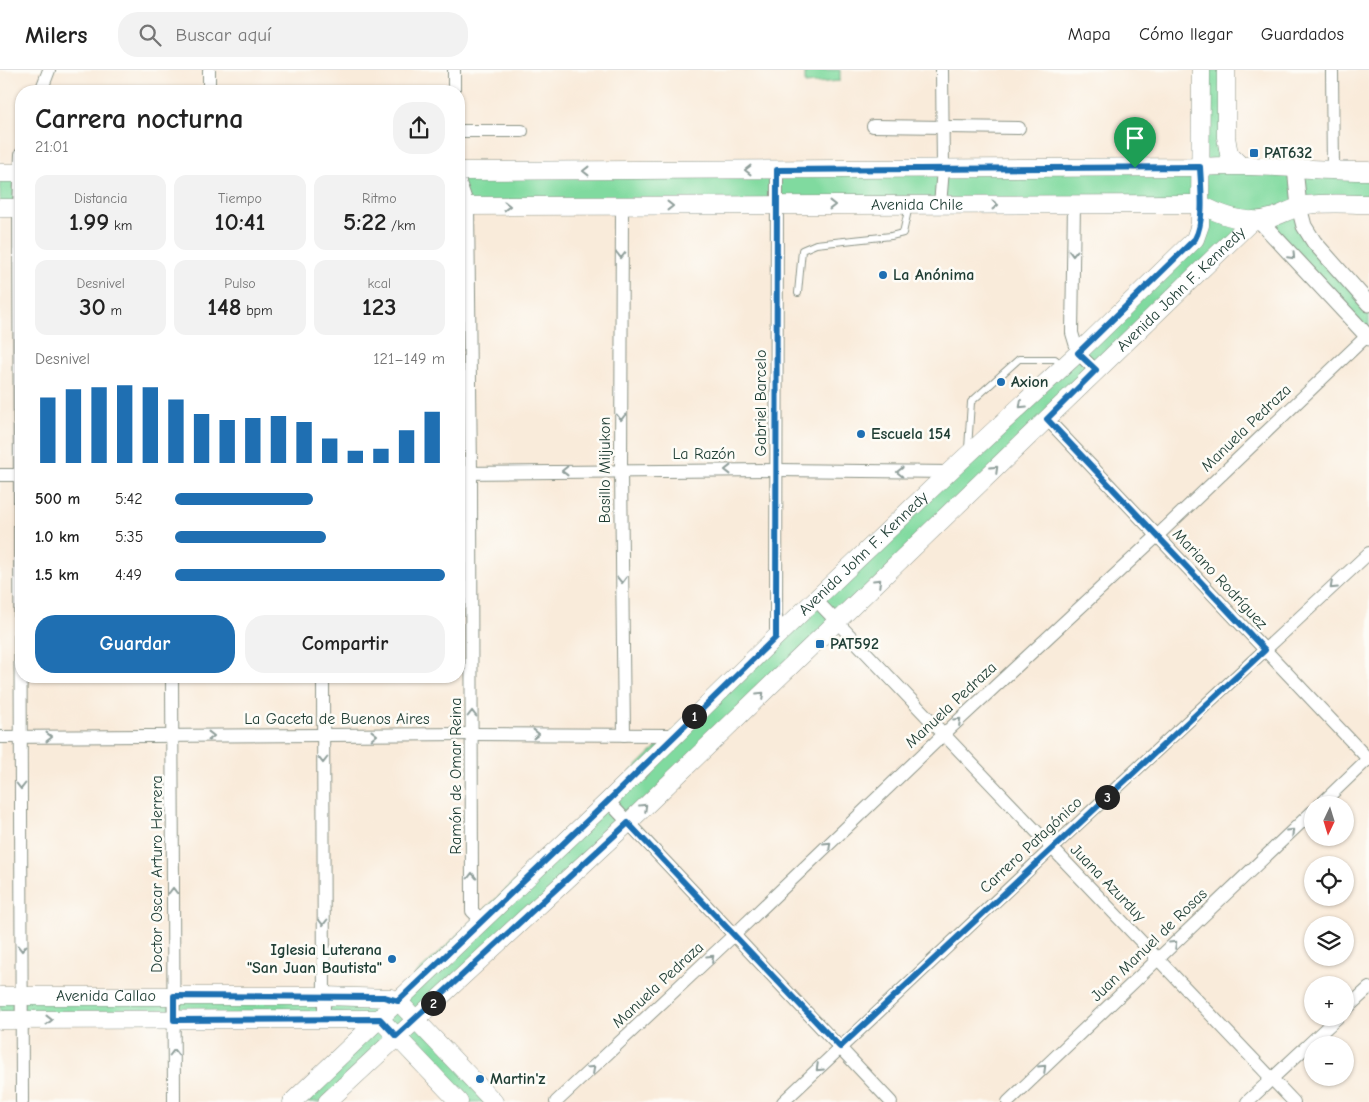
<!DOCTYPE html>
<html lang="es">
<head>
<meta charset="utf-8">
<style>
	body { margin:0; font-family:"Comic Neue",sans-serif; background:#f2f2f2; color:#222; height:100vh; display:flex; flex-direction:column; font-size:19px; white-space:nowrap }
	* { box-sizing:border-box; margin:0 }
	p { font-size:16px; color:#767676 }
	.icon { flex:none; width:28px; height:28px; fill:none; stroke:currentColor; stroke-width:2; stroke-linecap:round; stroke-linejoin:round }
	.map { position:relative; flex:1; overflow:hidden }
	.panel { position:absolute; left:15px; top:15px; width:450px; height:598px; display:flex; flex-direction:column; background:#fff; border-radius:20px; box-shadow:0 1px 4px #0004 }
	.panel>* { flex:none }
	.needle { width:32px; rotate:184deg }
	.buttons { position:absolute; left:1304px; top:726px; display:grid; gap:10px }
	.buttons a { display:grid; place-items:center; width:50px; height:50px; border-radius:50%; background:#fff; box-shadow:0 1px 4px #0004; font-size:25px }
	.pin { position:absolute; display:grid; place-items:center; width:42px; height:42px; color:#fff; margin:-51px -21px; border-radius:50% 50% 50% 0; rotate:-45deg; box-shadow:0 0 5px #0007 }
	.pin .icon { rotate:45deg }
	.km { position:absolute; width:25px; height:25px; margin:-12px; border-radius:50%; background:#222; color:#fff; font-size:14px; line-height:25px; text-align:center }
	.round { display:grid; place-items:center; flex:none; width:52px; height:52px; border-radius:20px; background:#f2f2f2 }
	.summary { display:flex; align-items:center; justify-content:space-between; height:85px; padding:0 20px }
	h1 { font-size:28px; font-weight:700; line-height:38px }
	.stats { display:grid; grid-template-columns:repeat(3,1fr); gap:8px; height:85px; padding:5px 20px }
	.stats div { display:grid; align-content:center; border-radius:12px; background:#f2f2f2; text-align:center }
	.stats b { font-size:25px; font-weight:700 }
	.stats small { font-size:14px; font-weight:400 }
	.stats p { font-size:14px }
	.chart { height:140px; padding:10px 20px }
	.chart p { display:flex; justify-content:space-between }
	.chart svg { width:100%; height:90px; margin-top:5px; stroke:#1f6fb2; stroke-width:6 }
	.cta { display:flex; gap:10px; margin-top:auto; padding:10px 20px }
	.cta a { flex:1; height:58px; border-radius:20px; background:#1f6fb2; color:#fff; font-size:20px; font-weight:700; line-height:58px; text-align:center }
	.cta a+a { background:#f2f2f2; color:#222 }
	ul { padding:0 20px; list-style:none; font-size:16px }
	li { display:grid; grid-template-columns:80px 60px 1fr; align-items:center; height:38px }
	li i { height:12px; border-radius:6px; background:#1f6fb2 }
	header { display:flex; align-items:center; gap:30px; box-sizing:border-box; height:70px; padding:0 25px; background:#fff; border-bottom:1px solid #e0e0e0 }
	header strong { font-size:24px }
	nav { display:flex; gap:28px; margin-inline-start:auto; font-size:18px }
	.search { width:350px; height:45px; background:#f2f2f2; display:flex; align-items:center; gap:12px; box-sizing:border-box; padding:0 18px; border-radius:20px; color:#767676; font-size:19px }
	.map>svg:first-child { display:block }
	.green { fill:#80da9f; stroke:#508c6a }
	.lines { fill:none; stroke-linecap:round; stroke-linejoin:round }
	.service-casing { stroke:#8c9487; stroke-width:8 }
	.minor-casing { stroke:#8c9487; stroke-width:14 }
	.tertiary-casing { stroke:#8c9487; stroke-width:17 }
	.secondary-casing { stroke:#8c9487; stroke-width:19 }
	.service { stroke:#fff; stroke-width:6 }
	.minor { stroke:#fff; stroke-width:12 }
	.tertiary { stroke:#fff; stroke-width:15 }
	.secondary { stroke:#fff; stroke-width:18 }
	.oneway { stroke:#8f9e9a }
	.route-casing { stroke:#fff; stroke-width:10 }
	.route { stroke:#1f6fb2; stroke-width:6 }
	.poi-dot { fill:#1f6fb2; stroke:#fdfcf7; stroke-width:2 }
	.labels { text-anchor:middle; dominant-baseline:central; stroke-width:5; stroke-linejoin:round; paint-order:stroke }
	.poi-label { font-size:16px; font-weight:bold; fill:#1f3d34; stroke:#fdfcf7; text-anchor:start }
	.street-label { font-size:16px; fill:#1f3d34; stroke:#fdfcf7 }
</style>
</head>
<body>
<header>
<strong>Milers</strong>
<div class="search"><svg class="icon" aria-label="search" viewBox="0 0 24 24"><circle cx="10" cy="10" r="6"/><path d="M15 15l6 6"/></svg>Buscar aquí</div>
<nav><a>Mapa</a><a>Cómo llegar</a><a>Guardados</a></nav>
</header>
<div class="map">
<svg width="1369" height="1032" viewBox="0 0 1369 1032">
	<rect width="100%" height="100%" fill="#fdfcf7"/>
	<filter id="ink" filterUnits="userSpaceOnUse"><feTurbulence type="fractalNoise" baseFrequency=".02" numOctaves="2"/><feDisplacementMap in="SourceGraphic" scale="10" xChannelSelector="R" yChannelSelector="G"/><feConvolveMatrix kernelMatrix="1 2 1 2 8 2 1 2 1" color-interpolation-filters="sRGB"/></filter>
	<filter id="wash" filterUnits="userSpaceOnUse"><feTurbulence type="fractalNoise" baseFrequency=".0096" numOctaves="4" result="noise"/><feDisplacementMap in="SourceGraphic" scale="20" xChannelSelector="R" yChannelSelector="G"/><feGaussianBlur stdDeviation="1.12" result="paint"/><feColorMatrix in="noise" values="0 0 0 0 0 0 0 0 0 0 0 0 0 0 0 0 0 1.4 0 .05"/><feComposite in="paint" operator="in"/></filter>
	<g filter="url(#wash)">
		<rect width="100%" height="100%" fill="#f9ebda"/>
		<!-- green -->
		<g class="green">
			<polygon points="805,0 840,0 840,11 805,14"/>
			<polygon points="1201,0 1226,0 1226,67 1240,95 1369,101 1369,134 1310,135 1304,156 1369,234 1369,268 1259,150 416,949 494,1032 459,1032 396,967 327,1032 292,1032 379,950 0,950 0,926 391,928 1195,169 1200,134 459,136 459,101 1199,97"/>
			<rect x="0" y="103" width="21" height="35"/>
		</g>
	</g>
	<g filter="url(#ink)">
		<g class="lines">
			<defs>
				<g id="service">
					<polyline points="798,223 802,180 816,174 891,166 903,163 909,136"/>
					<polyline points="968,379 971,332 1019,289 1055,289 1063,296"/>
				</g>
				<g id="minor">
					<polyline points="454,0 454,21"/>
					<polyline points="1332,0 1333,101"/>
					<polyline points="41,21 49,0"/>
					<polyline points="209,21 209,0"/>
					<polyline points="873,56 1019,58"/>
					<polyline points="459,61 522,61"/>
					<polyline points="21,84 19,138 22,1032"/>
					<polyline points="459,110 468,136 471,402 472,841 482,851"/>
					<polyline points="1074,134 1072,263 1078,283 1096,301"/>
					<polyline points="940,135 943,99 942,0"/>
					<polyline points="622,136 621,401 624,665"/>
					<polyline points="1047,349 1369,690"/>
					<polyline points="459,403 777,400 949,402"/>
					<polyline points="0,405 21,405"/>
					<polyline points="816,530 1294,1032"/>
					<polyline points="776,567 777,100"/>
					<polyline points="172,606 174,1032"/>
					<polyline points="323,606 324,950"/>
					<polyline points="0,667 472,664 675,665"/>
					<polyline points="608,731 891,1032"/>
					<polyline points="1320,735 1369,688"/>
					<polyline points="1345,940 1369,918"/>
					<polyline points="556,1032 734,865 944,664 1157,466 1369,264"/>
					<polyline points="783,1032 1052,778 1369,483"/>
					<polyline points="1008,1032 1312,742"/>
					<polyline points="1247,1032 1337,948"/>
				</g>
				<g id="tertiary">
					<polyline points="1295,98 1299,137 1304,156 1314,172 1369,234"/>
					<polyline points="1259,150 1369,268"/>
				</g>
				<g id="secondary">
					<polyline points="1226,0 1226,67 1229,84 1240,95"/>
					<path d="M459,101L1200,97C1256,93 1312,101 1369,101"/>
					<polyline points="0,103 21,103"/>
					<path id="s1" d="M459,136L1200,134C1222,146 1249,156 1274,147C1285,143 1295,137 1307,135C1327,132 1349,134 1369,134"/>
					<polyline points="0,138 21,138"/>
					<path id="s2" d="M0,926H323L391,928L398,931L494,1032"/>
					<polyline points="0,950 380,949 459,1032"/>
					<path id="s3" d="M292,1032L608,731L776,567L949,402L1078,283L1195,169L1200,155L1201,0"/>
					<path id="s4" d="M327,1032L628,753L1253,150"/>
				</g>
			</defs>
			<!-- service casing -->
			<use href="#service" class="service-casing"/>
			<!-- minor casing -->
			<use href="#minor" class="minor-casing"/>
			<!-- tertiary casing -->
			<use href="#tertiary" class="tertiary-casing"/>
			<!-- secondary casing -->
			<use href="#secondary" class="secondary-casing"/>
			<!-- service -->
			<use href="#service" class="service"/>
			<!-- minor -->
			<use href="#minor" class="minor"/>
			<!-- tertiary -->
			<use href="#tertiary" class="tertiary"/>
			<!-- secondary -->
			<use href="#secondary" class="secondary"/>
		</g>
		<!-- one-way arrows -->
		<defs><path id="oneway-chevron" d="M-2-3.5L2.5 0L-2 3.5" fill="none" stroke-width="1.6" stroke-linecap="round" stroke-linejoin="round" transform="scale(1.25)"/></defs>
		<g class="oneway">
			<use href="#oneway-chevron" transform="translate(748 100) rotate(180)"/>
			<use href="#oneway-chevron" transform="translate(586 101) rotate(180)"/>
			<use href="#oneway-chevron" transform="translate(832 135)"/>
			<use href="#oneway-chevron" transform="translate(995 135)"/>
			<use href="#oneway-chevron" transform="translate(507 136)"/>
			<use href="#oneway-chevron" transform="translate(670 136)"/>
			<use href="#oneway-chevron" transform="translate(1073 183) rotate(91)"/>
			<use href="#oneway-chevron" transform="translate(621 185) rotate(90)"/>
			<use href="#oneway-chevron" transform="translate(1292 186) rotate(47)"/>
			<use href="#oneway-chevron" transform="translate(1022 335) rotate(137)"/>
			<use href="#oneway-chevron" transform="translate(621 347) rotate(90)"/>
			<use href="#oneway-chevron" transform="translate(995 399) rotate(-44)"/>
			<use href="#oneway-chevron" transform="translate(728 400) rotate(180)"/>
			<use href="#oneway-chevron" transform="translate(565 401) rotate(179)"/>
			<use href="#oneway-chevron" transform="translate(900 402) rotate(-179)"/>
			<use href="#oneway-chevron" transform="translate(622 510) rotate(89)"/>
			<use href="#oneway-chevron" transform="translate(878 512) rotate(-44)"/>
			<use href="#oneway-chevron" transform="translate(1333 516) rotate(137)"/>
			<use href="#oneway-chevron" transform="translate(761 625) rotate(-44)"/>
			<use href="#oneway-chevron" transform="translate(472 644) rotate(-90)"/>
			<use href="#oneway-chevron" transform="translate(958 651) rotate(-43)"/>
			<use href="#oneway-chevron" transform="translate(536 664)"/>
			<use href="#oneway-chevron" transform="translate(374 665) rotate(-1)"/>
			<use href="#oneway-chevron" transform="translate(211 666)"/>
			<use href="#oneway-chevron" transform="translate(49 667)"/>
			<use href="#oneway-chevron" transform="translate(323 690) rotate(90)"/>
			<use href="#oneway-chevron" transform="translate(21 716) rotate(90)"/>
			<use href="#oneway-chevron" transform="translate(644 737) rotate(-44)"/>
			<use href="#oneway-chevron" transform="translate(1291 762) rotate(-44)"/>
			<use href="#oneway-chevron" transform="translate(828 775) rotate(-44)"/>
			<use href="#oneway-chevron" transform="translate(472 806) rotate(-90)"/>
			<use href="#oneway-chevron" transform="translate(173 821) rotate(-90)"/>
			<use href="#oneway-chevron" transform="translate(323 852) rotate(90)"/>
			<use href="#oneway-chevron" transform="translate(1174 874) rotate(-44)"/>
			<use href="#oneway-chevron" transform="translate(22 878) rotate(90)"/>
			<use href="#oneway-chevron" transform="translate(711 888) rotate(-43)"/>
			<use href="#oneway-chevron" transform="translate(49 950)"/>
			<use href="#oneway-chevron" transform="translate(174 983) rotate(-90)"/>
			<use href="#oneway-chevron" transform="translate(819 998) rotate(136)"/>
			<use href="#oneway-chevron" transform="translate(1043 998) rotate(-44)"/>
			<use href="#oneway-chevron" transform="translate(592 999) rotate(-43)"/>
		</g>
	</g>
	<g class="lines" filter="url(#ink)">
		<defs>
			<path id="route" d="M1200,97C1201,117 1205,151 1195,169L1078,283L1096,300L1047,349L1265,580L840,977L628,753L396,966L380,949L174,950V926L384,927L398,931L608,731L776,567L777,100Z"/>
		</defs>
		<!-- route casing -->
		<use href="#route" class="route-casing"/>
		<!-- route -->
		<use href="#route" class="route"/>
	</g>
	<!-- markers -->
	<g class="poi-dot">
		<rect x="1249" y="78" width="10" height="10" rx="2.5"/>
		<circle cx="883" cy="205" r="5"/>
		<circle cx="1001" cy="312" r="5"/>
		<circle cx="861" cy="364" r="5"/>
		<rect x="815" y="569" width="10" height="10" rx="2.5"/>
		<circle cx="392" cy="889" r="5"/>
		<circle cx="480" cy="1009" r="5"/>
	</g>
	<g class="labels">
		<!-- poi labels -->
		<g class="poi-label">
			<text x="1264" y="83">PAT632</text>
			<text x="893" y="205">La Anónima</text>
			<text x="1011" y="312">Axion</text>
			<text x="871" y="364">Escuela 154</text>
			<text x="830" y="574">PAT592</text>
			<text x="382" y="880" text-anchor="end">Iglesia Luterana<tspan x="382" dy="18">"San Juan Bautista"</tspan></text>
			<text x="490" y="1009">Martin'z</text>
		</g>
		<!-- street labels -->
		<g class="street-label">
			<text stroke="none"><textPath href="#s1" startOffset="458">Avenida Chile</textPath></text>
			<text stroke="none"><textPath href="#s4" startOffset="1179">Avenida John F. Kennedy</textPath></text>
			<text transform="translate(761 333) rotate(-90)">Gabriel Barcelo</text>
			<text transform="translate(1246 358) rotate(-44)">Manuela Pedraza</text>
			<text x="704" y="384">La Razón</text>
			<text transform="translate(605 400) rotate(-90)">Basillo Miljukon</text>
			<text stroke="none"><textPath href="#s3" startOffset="792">Avenida John F. Kennedy</textPath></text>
			<text transform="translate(1220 509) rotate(47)">Mariano Rodríguez</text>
			<text transform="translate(951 635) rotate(-43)">Manuela Pedraza</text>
			<text x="337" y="649">La Gaceta de Buenos Aires</text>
			<text transform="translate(456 706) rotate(-90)">Ramón de Omar Reina</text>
			<text transform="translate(1031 775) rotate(-43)">Carrero Patagónico</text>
			<text transform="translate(157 804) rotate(-90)">Doctor Oscar Arturo Herrera</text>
			<text transform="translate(1108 813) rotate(46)">Juana Azurduy</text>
			<text transform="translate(1149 875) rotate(-44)">Juan Manuel de Rosas</text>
			<text transform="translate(658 915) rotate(-43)">Manuela Pedraza</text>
			<text stroke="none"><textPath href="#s2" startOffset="106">Avenida Callao</textPath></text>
		</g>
	</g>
</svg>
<div class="buttons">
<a><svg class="needle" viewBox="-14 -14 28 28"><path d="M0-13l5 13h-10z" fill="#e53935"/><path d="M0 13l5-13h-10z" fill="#767676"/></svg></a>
<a><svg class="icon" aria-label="locate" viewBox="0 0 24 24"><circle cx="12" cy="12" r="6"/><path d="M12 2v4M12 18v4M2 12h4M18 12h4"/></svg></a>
<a><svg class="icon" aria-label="layers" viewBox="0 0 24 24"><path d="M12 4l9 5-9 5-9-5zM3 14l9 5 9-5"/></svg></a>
<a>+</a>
<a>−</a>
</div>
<div class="pin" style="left:1135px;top:98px;background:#1e9e55"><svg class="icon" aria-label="arrive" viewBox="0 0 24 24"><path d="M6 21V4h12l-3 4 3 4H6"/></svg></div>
<b class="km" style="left:694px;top:646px">1</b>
<b class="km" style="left:433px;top:933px">2</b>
<b class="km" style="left:1107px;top:727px">3</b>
<section class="panel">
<div class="summary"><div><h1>Carrera nocturna</h1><p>21:01</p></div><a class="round"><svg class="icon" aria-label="share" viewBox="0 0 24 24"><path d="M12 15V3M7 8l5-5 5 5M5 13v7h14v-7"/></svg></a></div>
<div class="stats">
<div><p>Distancia</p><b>1.99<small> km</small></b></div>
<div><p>Tiempo</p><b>10:41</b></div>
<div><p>Ritmo</p><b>5:22<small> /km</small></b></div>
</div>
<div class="stats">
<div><p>Desnivel</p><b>30<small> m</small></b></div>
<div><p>Pulso</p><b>148<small> bpm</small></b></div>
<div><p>kcal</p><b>123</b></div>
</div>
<div class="chart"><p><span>Desnivel</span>121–149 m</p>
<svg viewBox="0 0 160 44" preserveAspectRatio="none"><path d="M5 44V12M15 44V8M25 44V7M35 44V6M45 44V7M55 44V13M65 44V20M75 44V23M85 44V22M95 44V21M105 44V24M115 44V32M125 44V38M135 44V37M145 44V28M155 44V19"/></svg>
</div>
<ul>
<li><b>500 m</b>5:42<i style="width:51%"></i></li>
<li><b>1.0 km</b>5:35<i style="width:56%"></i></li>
<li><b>1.5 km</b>4:49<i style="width:100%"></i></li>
</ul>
<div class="cta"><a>Guardar</a><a>Compartir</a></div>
</section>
</div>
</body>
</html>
